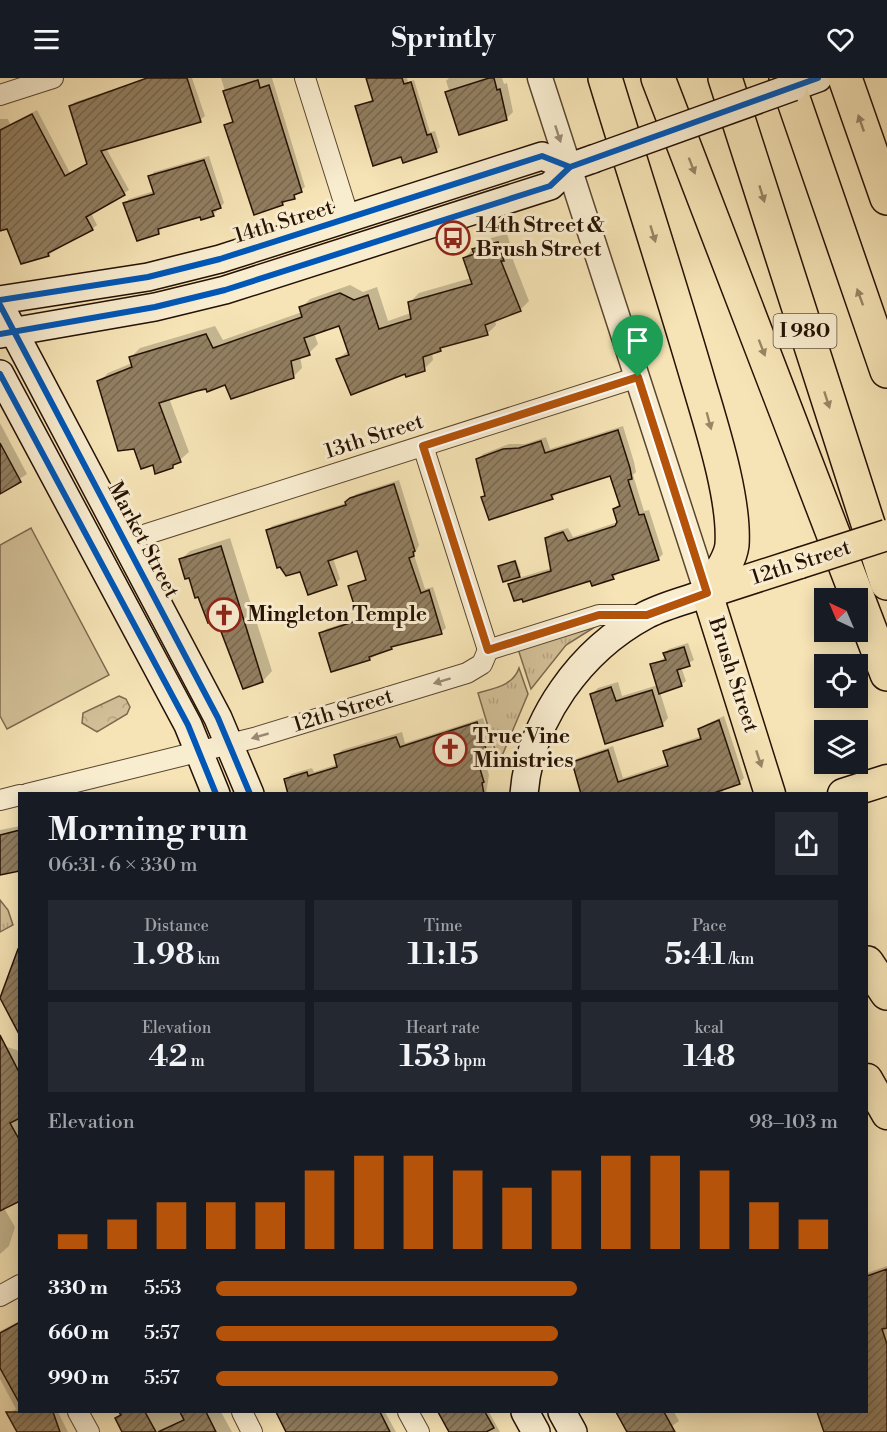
<!DOCTYPE html>
<html lang="en">
<head>
<meta charset="utf-8">
<style>
	body { margin:0; font-family:"Libre Bodoni",serif; background:#242831; color:#f1f3f6; height:100vh; display:flex; flex-direction:column; font-size:22px; white-space:nowrap }
	* { box-sizing:border-box; margin:0 }
	p { font-size:20px; color:#9ea1a6 }
	.icon { flex:none; width:33px; height:33px; fill:none; stroke:currentColor; stroke-width:2; stroke-linecap:round; stroke-linejoin:round }
	.map { position:relative; flex:1; overflow:hidden }
	.sheet { position:absolute; left:18px; top:714px; width:850px; height:621px; display:flex; flex-direction:column; background:#171b24; border-radius:0px; box-shadow:0 3px 15px #0003 }
	.sheet>* { flex:none }
	.needle { width:39px; rotate:316deg }
	.controls { position:absolute; left:814px; top:510px; display:grid; gap:12px }
	.controls a { display:grid; place-items:center; width:54px; height:54px; border-radius:0px; background:#171b24; box-shadow:0 3px 15px #0003; font-size:30px }
	.pin { position:absolute; display:grid; place-items:center; width:51px; height:51px; color:#fff; margin:-62px -26px; border-radius:50% 50% 50% 0; rotate:-45deg; box-shadow:0 0 6px #0007 }
	.pin .icon { rotate:45deg }
	.round { display:grid; place-items:center; flex:none; width:63px; height:63px; border-radius:0px; background:#242831 }
	.head { display:flex; align-items:center; justify-content:space-between; height:102px; padding:0 30px }
	h1 { font-size:33px; font-weight:700; line-height:45px }
	.stats { display:grid; grid-template-columns:repeat(3,1fr); gap:9px; height:102px; padding:6px 30px }
	.stats div { display:grid; align-content:center; border-radius:0px; background:#242831; text-align:center }
	.stats b { font-size:30px; font-weight:700 }
	.stats small { font-size:16px; font-weight:400 }
	.stats p { font-size:16px }
	.chart { height:168px; padding:12px 30px }
	.chart p { display:flex; justify-content:space-between }
	.chart svg { width:100%; height:108px; margin-top:6px; stroke:#b45309; stroke-width:6 }
	ul { padding:0 30px; list-style:none; font-size:20px }
	li { display:grid; grid-template-columns:96px 72px 1fr; align-items:center; height:45px }
	li i { height:15px; border-radius:8px; background:#b45309 }
	header { display:flex; justify-content:space-between; align-items:center; height:78px; padding:0 30px; background:#171b24; font-size:27px; font-weight:700 }
	.map>svg:first-child { display:block }
	.grass { fill:url(#grass-tufts); stroke:#7c694e; stroke-width:1.5 }
	.park { fill:url(#park-crowns); stroke:#7c694e; stroke-width:1.5 }
	.pitch { fill:#d3c098; stroke:#7c694e; stroke-width:1.5 }
	.shadow { fill:#0003 }
	.building { fill:url(#building-hatch); stroke:#261204; stroke-width:1.5 }
	.lines { fill:none; stroke-linecap:round; stroke-linejoin:round }
	.minor-casing { stroke:#5a4630; stroke-width:22 }
	.tertiary-casing { stroke:#5a4630; stroke-width:27 }
	.secondary-casing { stroke:#261204; stroke-width:30 }
	.primary-casing { stroke:#261204; stroke-width:33 }
	.motorway-casing { stroke:#261204; stroke-width:36 }
	.minor { stroke:#f9edd0; stroke-width:20 }
	.tertiary { stroke:#f9edd0; stroke-width:24 }
	.secondary { stroke:#f9edd0; stroke-width:27 }
	.primary { stroke:#f6e4b6; stroke-width:30 }
	.motorway { stroke:#f6e4b6; stroke-width:33 }
	.secondary-bridge-casing { stroke:#261204; stroke-width:30; stroke-linecap:butt }
	.primary-bridge-casing { stroke:#261204; stroke-width:33; stroke-linecap:butt }
	.secondary-bridge { stroke:#f9edd0; stroke-width:27 }
	.primary-bridge { stroke:#f6e4b6; stroke-width:30 }
	.cycleway-casing { stroke:#f9edd0; stroke-width:10 }
	.cycleway { stroke:#0057b8; stroke-width:6 }
	.oneway { fill:#988666 }
	.oneway2 { fill:#9a8a74 }
	.route-casing { stroke:#fff; stroke-width:12 }
	.route { stroke:#b45309; stroke-width:8 }
	.labels { text-anchor:middle; dominant-baseline:central; stroke-width:6; stroke-linejoin:round; paint-order:stroke }
	.shield { fill:#f9edd0; stroke:#655441; stroke-width:1.5 }
	.shield-label { font-size:20px; font-weight:bold; fill:#261204 }
	.street-label { font-size:21px; fill:#261204; stroke:#f9edd0 }
	.poi-label { font-size:21px; font-weight:bold; fill:#261204; stroke:#f9edd0; text-anchor:start }
</style>
</head>
<body>
<header><svg class="icon" aria-label="menu" viewBox="0 0 24 24"><path d="M4 6h16M4 12h16M4 18h16"/></svg>Sprintly<svg class="icon" aria-label="heart" viewBox="0 0 24 24"><path d="M12 20l-8-8c-3-5 5-10 8-4 3-6 11-1 8 4z"/></svg></header>
<div class="map">
<svg width="887" height="1354" viewBox="0 0 887 1354">
	<defs>
		<pattern id="grass-tufts" width="24" height="20" patternUnits="userSpaceOnUse" patternTransform="scale(1.5)"><rect width="24" height="20" fill="#d3c098"/><path d="M3 7l-1-3M5 7V3M7 7l1-3M15 17l-1-3M17 17v-4M19 17l1-3" fill="none" stroke="#b5a481"/></pattern>
		<pattern id="park-crowns" width="20" height="18" patternUnits="userSpaceOnUse" patternTransform="scale(1.5)"><rect width="20" height="18" fill="#d3c098"/><path d="M2 6a3 3 0 1 1 6 0M12 15a3 3 0 1 1 6 0" fill="none" stroke="#b5a481"/></pattern>
		<pattern id="building-hatch" width="6" height="6" patternUnits="userSpaceOnUse" patternTransform="scale(1.5)"><rect width="6" height="6" fill="#927f61"/><path d="M-1 1l2-2M0 6l6-6M5 7l2-2" fill="none" stroke="#77674e"/></pattern>
	</defs>
	<rect width="100%" height="100%" fill="#f6e4b6"/>
	<filter id="stains"><feTurbulence type="fractalNoise" baseFrequency=".00333" numOctaves="4"/><feColorMatrix values="0 0 0 0 .2 0 0 0 0 .09 0 0 0 0 .02 0 0 0 .5 -.17"/></filter>
	<radialGradient id="worn" r=".72"><stop offset=".6" stop-color="#630" stop-opacity="0"/><stop offset="1" stop-color="#630" stop-opacity=".3"/></radialGradient>
	<!-- grass -->
	<g class="grass">
		<polygon points="598,547 566,567 531,611 519,574 520,569"/>
		<path d="M519,590L528,616L499,685L478,615C494,610 513,608 519,590Z"/>
		<polygon points="0,822 8,832 13,847 0,854"/>
	</g>
	<!-- park -->
	<polygon class="park" points="119,618 126,621 130,629 127,636 97,654 82,645 83,635"/>
	<!-- pitch -->
	<polygon class="pitch" points="31,450 109,597 7,651 0,638 0,467"/>
	<!-- shadow -->
	<g class="shadow">
		<polygon points="148,0 192,0 205,38 200,42 106,70 129,112 91,135 97,147 92,151 48,177 0,142 0,41 8,41 10,46 37,32 70,95 89,84 71,28 75,24"/>
		<polygon points="221,0 272,0 305,109 283,126 255,135 226,48 234,42"/>
		<polygon points="367,0 407,0 408,4 414,2 430,54 435,53 440,69 436,73 402,77 356,29 374,21"/>
		<polygon points="449,0 502,0 504,6 507,5 513,34 506,41 447,14 449,12 446,3"/>
		<polygon points="209,78 224,125 213,137 201,137 162,148 159,155 125,125 129,121 154,113 150,99 154,94"/>
		<polygon points="507,156 512,172 510,174 529,223 520,232 495,242 496,247 487,256 444,268 432,274 433,282 424,291 406,294 338,281 349,272 340,246 314,255 318,266 309,275 300,278 302,290 293,299 226,306 169,320 189,374 173,388 154,386 135,369 99,304 108,295 132,285 131,279 140,270 215,248 223,262 302,234 301,230 310,221 350,207 363,214 377,209 388,243 411,235 410,224 419,215 471,200 464,180 483,162"/>
		<polygon points="0,345 27,396 0,414"/>
		<polygon points="623,348 634,384 636,394 633,397 644,433 649,432 663,476 658,481 618,495 613,500 510,506 518,498 500,488 502,487 516,482 521,496 515,501 552,490 547,460 552,455 568,450 573,459 618,444 614,431 619,426 611,396 557,415 552,420 483,420 487,416 478,382 483,376 509,366 525,366 546,359 550,371"/>
		<polygon points="399,402 419,467 414,477 425,511 433,509 446,550 441,554 394,567 370,581 332,592 321,555 326,551 359,540 350,509 367,500 358,471 333,480 340,501 336,506 301,492 267,453 272,448 346,425 356,416"/>
		<polygon points="230,460 272,593 263,603 244,609 221,549 180,482 190,473"/>
		<polygon points="688,565 694,582 681,589 686,603 681,607 660,614 668,640 662,647 592,616 598,610 618,604 622,618 658,607 652,587 666,579 665,575 669,571"/>
		<polygon points="724,638 744,700 739,705 723,710 723,716 577,716 582,713 573,684 578,680 613,668 623,700 668,685 665,674 670,669 702,658 700,652 705,647"/>
		<polygon points="483,640 492,670 483,677 489,697 486,716 290,716 286,702 291,696 312,690 314,694 338,686 336,678 342,672 402,654 405,665"/>
		<polygon points="20,748 20,791 0,796 0,752"/>
		<polygon points="0,967 17,972 20,976 20,1122 4,1130 15,1149 9,1168 0,1176"/>
		<polygon points="887,1188 887,1354 825,1354 819,1334 867,1334 867,1195"/>
		<polygon points="20,1243 20,1334 58,1334 68,1354 18,1354 9,1336 16,1331 0,1301 0,1253"/>
		<polygon points="121,1334 221,1334 232,1354 124,1354 117,1341"/>
		<polygon points="276,1334 385,1334 396,1354 288,1354"/>
		<polygon points="442,1334 489,1334 500,1354 450,1354 440,1335"/>
		<polygon points="618,1334 674,1334 679,1343 664,1354 629,1354"/>
	</g>
	<!-- building -->
	<g class="building">
		<polygon points="147,0 187,0 201,44 101,73 125,117 86,139 93,152 48,175 49,178 21,186 7,151 0,153 0,52 32,36 65,98 87,86 69,28"/>
		<polygon points="366,0 402,0 404,6 411,4 427,57 431,56 437,74 403,85 401,79 373,88 355,28 373,23"/>
		<polygon points="489,0 494,0 497,12 500,11 507,42 459,57 445,14"/>
		<polygon points="258,2 260,10 269,7 302,114 294,117 295,121 282,124 283,127 254,137 224,47 233,44 223,13"/>
		<polygon points="204,82 221,130 212,133 214,138 201,142 200,139 158,151 159,156 137,163 123,125 154,116 148,98"/>
		<polygon points="498,164 504,183 501,183 521,233 485,247 488,257 440,270 441,273 423,279 425,293 406,299 405,296 351,317 336,281 349,277 339,248 304,260 310,277 291,283 294,300 231,321 225,307 207,314 206,311 197,313 159,325 181,384 173,387 173,390 155,396 153,387 141,391 134,371 118,373 97,303 132,289 129,279 206,256 213,270 302,239 299,229 340,215 354,222 368,217 379,251 411,241 408,224 472,206 463,180 474,176 472,171"/>
		<polygon points="618,352 630,390 632,401 628,402 639,437 644,436 659,482 612,497 614,501 592,508 590,503 523,524 522,521 514,523 508,506 551,493 545,460 563,454 568,463 615,448 617,444 613,431 620,428 610,398 551,417 553,421 489,442 481,419 485,418 476,381 503,371 519,370 541,363 545,375"/>
		<polygon points="0,365 21,404 0,416"/>
		<polygon points="394,406 415,473 413,474 414,478 409,480 421,515 429,512 442,556 391,569 392,571 369,579 370,582 331,594 319,555 359,542 348,508 366,502 357,473 328,483 337,507 308,517 300,494 286,498 280,489 277,490 266,452 346,427 345,424 350,420"/>
		<polygon points="221,468 263,604 243,611 220,551 217,552 214,543 208,545 198,519 195,520 189,500 185,501 179,481"/>
		<polygon points="515,483 520,499 503,504 498,488"/>
		<polygon points="684,569 690,588 677,592 682,608 659,616 650,586 666,582 663,575"/>
		<polygon points="611,609 616,623 652,612 663,648 605,666 590,616"/>
		<polygon points="719,642 740,706 711,716 581,716 572,684 608,672 618,704 668,688 663,673 701,661 698,651"/>
		<polygon points="477,644 488,677 477,681 484,704 482,705 484,716 288,716 284,701 307,694 308,698 337,689 334,677 396,659 400,669"/>
		<polygon points="20,752 20,793 0,797 0,757"/>
		<polygon points="18,871 20,872 20,958 0,920"/>
		<polygon points="0,957 20,996 20,1040 10,1045 20,1063 20,1123 0,1133"/>
		<polygon points="887,1191 887,1250 882,1251 887,1266 887,1354 824,1354 817,1334 867,1334 867,1198"/>
		<polygon points="20,1244 20,1326 0,1290 0,1255"/>
		<polygon points="6,1334 53,1334 60,1354 17,1354"/>
		<polygon points="119,1334 145,1334 156,1354 122,1354 115,1340 121,1337"/>
		<polygon points="180,1334 206,1334 216,1354 158,1354 184,1342"/>
		<polygon points="276,1334 380,1334 390,1354 286,1354"/>
		<polygon points="438,1334 485,1334 494,1350 486,1354 449,1354"/>
		<polygon points="616,1334 664,1334 675,1354 627,1354"/>
	</g>
	<g class="lines">
		<defs>
			<g id="minor">
				<polyline points="305,0 349,140"/>
				<polyline points="0,17 53,0"/>
				<polyline points="423,368 488,572"/>
				<polyline points="125,463 638,299"/>
				<polyline points="27,716 254,660 467,595 482,586 488,572 599,537 647,537"/>
				<polyline points="0,722 20,717"/>
				<polyline points="0,1218 20,1207"/>
				<polyline points="78,1334 89,1354"/>
				<polyline points="242,1334 252,1354"/>
				<polyline points="408,1334 419,1354"/>
			</g>
			<polyline id="tertiary" points="540,0 707,515"/>
			<g id="secondary">
				<polyline points="793,9 818,0"/>
				<polyline points="0,222 148,199 220,181 542,78 570,89"/>
				<polyline points="6,239 218,640 250,716"/>
				<polyline points="0,256 155,229 225,212 550,108 570,89 593,81"/>
				<polyline points="0,296 188,647 216,716"/>
				<path d="M524,716C530,641 581,572 646,537C665,527 687,522 707,515"/>
				<polyline points="525,1334 536,1354"/>
				<polyline points="562,1334 573,1354"/>
			</g>
			<g id="primary">
				<polyline points="770,716 707,515 800,485"/>
				<polyline points="843,716 887,702"/>
				<polyline points="867,1001 887,1036"/>
			</g>
			<g id="motorway">
				<path d="M605,0C636,102 669,203 699,306C712,350 735,421 732,467C730,484 716,501 707,515"/>
				<polyline points="658,0 887,596"/>
				<polyline points="725,0 887,505"/>
				<polyline points="786,0 887,293"/>
				<polyline points="845,0 887,120"/>
				<polyline points="867,885 887,915"/>
			</g>
		</defs>
		<!-- minor casing -->
		<use href="#minor" class="minor-casing"/>
		<!-- tertiary casing -->
		<use href="#tertiary" class="tertiary-casing"/>
		<!-- secondary casing -->
		<use href="#secondary" class="secondary-casing"/>
		<!-- primary casing -->
		<use href="#primary" class="primary-casing"/>
		<!-- motorway casing -->
		<use href="#motorway" class="motorway-casing"/>
		<!-- minor -->
		<use href="#minor" class="minor"/>
		<!-- tertiary -->
		<use href="#tertiary" class="tertiary"/>
		<!-- secondary -->
		<use href="#secondary" class="secondary"/>
		<!-- primary -->
		<use href="#primary" class="primary"/>
		<!-- motorway -->
		<use href="#motorway" class="motorway"/>
		<defs>
			<polyline id="secondary-bridge" points="593,81 793,9"/>
			<polyline id="primary-bridge" points="800,485 887,457"/>
		</defs>
		<!-- secondary-bridge casing -->
		<use href="#secondary-bridge" class="secondary-bridge-casing"/>
		<!-- primary-bridge casing -->
		<use href="#primary-bridge" class="primary-bridge-casing"/>
		<!-- secondary-bridge -->
		<use href="#secondary-bridge" class="secondary-bridge"/>
		<!-- primary-bridge -->
		<use href="#primary-bridge" class="primary-bridge"/>
		<defs>
			<g id="cycleway">
				<polyline points="0,222 148,199 220,181 542,78 570,89"/>
				<polyline points="0,227 218,640 250,716"/>
				<polyline points="0,256 155,229 225,212 550,108 570,89 818,0"/>
				<polyline points="0,296 188,647 216,716"/>
			</g>
		</defs>
		<!-- cycleway casing -->
		<use href="#cycleway" class="cycleway-casing"/>
		<!-- cycleway -->
		<use href="#cycleway" class="cycleway"/>
	</g>
	<!-- one-way arrows -->
	<defs><path id="oneway-solid" d="M-6-.8H1V-3.2L6.5 0L1 3.2V.8H-6Z" transform="scale(1.5)"/></defs>
	<g class="oneway">
		<use href="#oneway-solid" transform="translate(861 45) rotate(-109)"/>
		<use href="#oneway-solid" transform="translate(692 88) rotate(69)"/>
		<use href="#oneway-solid" transform="translate(762 116) rotate(73)"/>
		<use href="#oneway-solid" transform="translate(653 156) rotate(73)"/>
		<use href="#oneway-solid" transform="translate(860 219) rotate(-110)"/>
		<use href="#oneway-solid" transform="translate(762 270) rotate(69)"/>
		<use href="#oneway-solid" transform="translate(827 322) rotate(72)"/>
		<use href="#oneway-solid" transform="translate(709 343) rotate(75)"/>
		<use href="#oneway-solid" transform="translate(759 681) rotate(72)"/>
	</g>
	<g class="oneway2">
		<use href="#oneway-solid" transform="translate(558 56) rotate(72)"/>
		<use href="#oneway-solid" transform="translate(442 603) rotate(163)"/>
		<use href="#oneway-solid" transform="translate(260 658) rotate(164)"/>
	</g>
	<g class="lines">
		<defs>
			<polygon id="route" points="638,299 707,515 647,537 599,537 488,572 423,368"/>
		</defs>
		<!-- route casing -->
		<use href="#route" class="route-casing"/>
		<!-- route -->
		<use href="#route" class="route"/>
	</g>
	<!-- icons -->
	<defs>
		<symbol id="bus-ring" viewBox="-11 -11 22 22"><circle r="9.5" fill="#f9edd0" stroke="#8f2418" stroke-width="1.5"/><path d="M-5-6H5V4H4V6H2V4H-2V6H-4V4H-5ZM-3.5-4V0h7V-4ZM-3.5 1.2v1.5H-2V1.2ZM2 1.2v1.5H3.5V1.2Z" fill="#8f2418"/></symbol>
		<symbol id="church-ring" viewBox="-11 -11 22 22"><circle r="9.5" fill="#f9edd0" stroke="#8f2418" stroke-width="1.5"/><path d="M-1.2-6h2.4v3.5h3.3v2.4h-3.3V6h-2.4V-.1h-3.3v-2.4h3.3Z" fill="#8f2418"/></symbol>
	</defs>
	<g fill-rule="evenodd">
		<use href="#bus-ring" x="434" y="141" width="38" height="38"/>
		<use href="#church-ring" x="205" y="518" width="38" height="38"/>
		<use href="#church-ring" x="431" y="652" width="38" height="38"/>
	</g>
	<g class="labels">
		<!-- shield labels -->
		<rect class="shield" x="773.5" y="236" width="63" height="34" rx="4.5"/>
		<g class="shield-label">
			<text x="805" y="253">I 980</text>
		</g>
		<!-- street labels -->
		<g class="street-label">
			<text transform="translate(284 144) rotate(-17)">14th Street</text>
			<text transform="translate(374 359) rotate(-18)">13th Street</text>
			<text transform="translate(143 462) rotate(62)">Market Street</text>
			<text transform="translate(801 485) rotate(-18)">12th Street</text>
			<text transform="translate(733 597) rotate(72)">Brush Street</text>
			<text transform="translate(343 633) rotate(-17)">12th Street</text>
		</g>
		<!-- poi labels -->
		<g class="poi-label">
			<text x="476" y="148">14th Street &amp;<tspan x="476" dy="24">Brush Street</tspan></text>
			<text x="247" y="537">Mingleton Temple</text>
			<text x="473" y="659">True Vine<tspan x="473" dy="24">Ministries</tspan></text>
		</g>
	</g>
	<rect width="100%" height="100%" filter="url(#stains)"/>
	<rect width="100%" height="100%" fill="url(#worn)"/>
</svg>
<div class="controls">
<a><svg class="needle" viewBox="-14 -14 28 28"><path d="M0-13l5 13h-10z" fill="#e53935"/><path d="M0 13l5-13h-10z" fill="#9ea1a6"/></svg></a>
<a><svg class="icon" aria-label="locate" viewBox="0 0 24 24"><circle cx="12" cy="12" r="6"/><path d="M12 2v4M12 18v4M2 12h4M18 12h4"/></svg></a>
<a><svg class="icon" aria-label="layers" viewBox="0 0 24 24"><path d="M12 4l9 5-9 5-9-5zM3 14l9 5 9-5"/></svg></a>
</div>
<div class="pin" style="left:638px;top:299px;background:#1e9e55"><svg class="icon" aria-label="arrive" viewBox="0 0 24 24"><path d="M6 21V4h12l-3 4 3 4H6"/></svg></div>
<section class="sheet">
<div class="head"><div><h1>Morning run</h1><p>06:31 · 6 × 330 m</p></div><a class="round"><svg class="icon" aria-label="share" viewBox="0 0 24 24"><path d="M12 15V3M7 8l5-5 5 5M5 13v7h14v-7"/></svg></a></div>
<div class="stats">
<div><p>Distance</p><b>1.98<small> km</small></b></div>
<div><p>Time</p><b>11:15</b></div>
<div><p>Pace</p><b>5:41<small> /km</small></b></div>
</div>
<div class="stats">
<div><p>Elevation</p><b>42<small> m</small></b></div>
<div><p>Heart rate</p><b>153<small> bpm</small></b></div>
<div><p>kcal</p><b>148</b></div>
</div>
<div class="chart"><p><span>Elevation</span>98–103 m</p>
<svg viewBox="0 0 160 44" preserveAspectRatio="none"><path d="M5 44V38M15 44V32M25 44V25M35 44V25M45 44V25M55 44V12M65 44V6M75 44V6M85 44V12M95 44V19M105 44V12M115 44V6M125 44V6M135 44V12M145 44V25M155 44V32"/></svg>
</div>
<ul>
<li><b>330 m</b>5:53<i style="width:58%"></i></li>
<li><b>660 m</b>5:57<i style="width:55%"></i></li>
<li><b>990 m</b>5:57<i style="width:55%"></i></li>
</ul>
</section>
</div>
</body>
</html>
